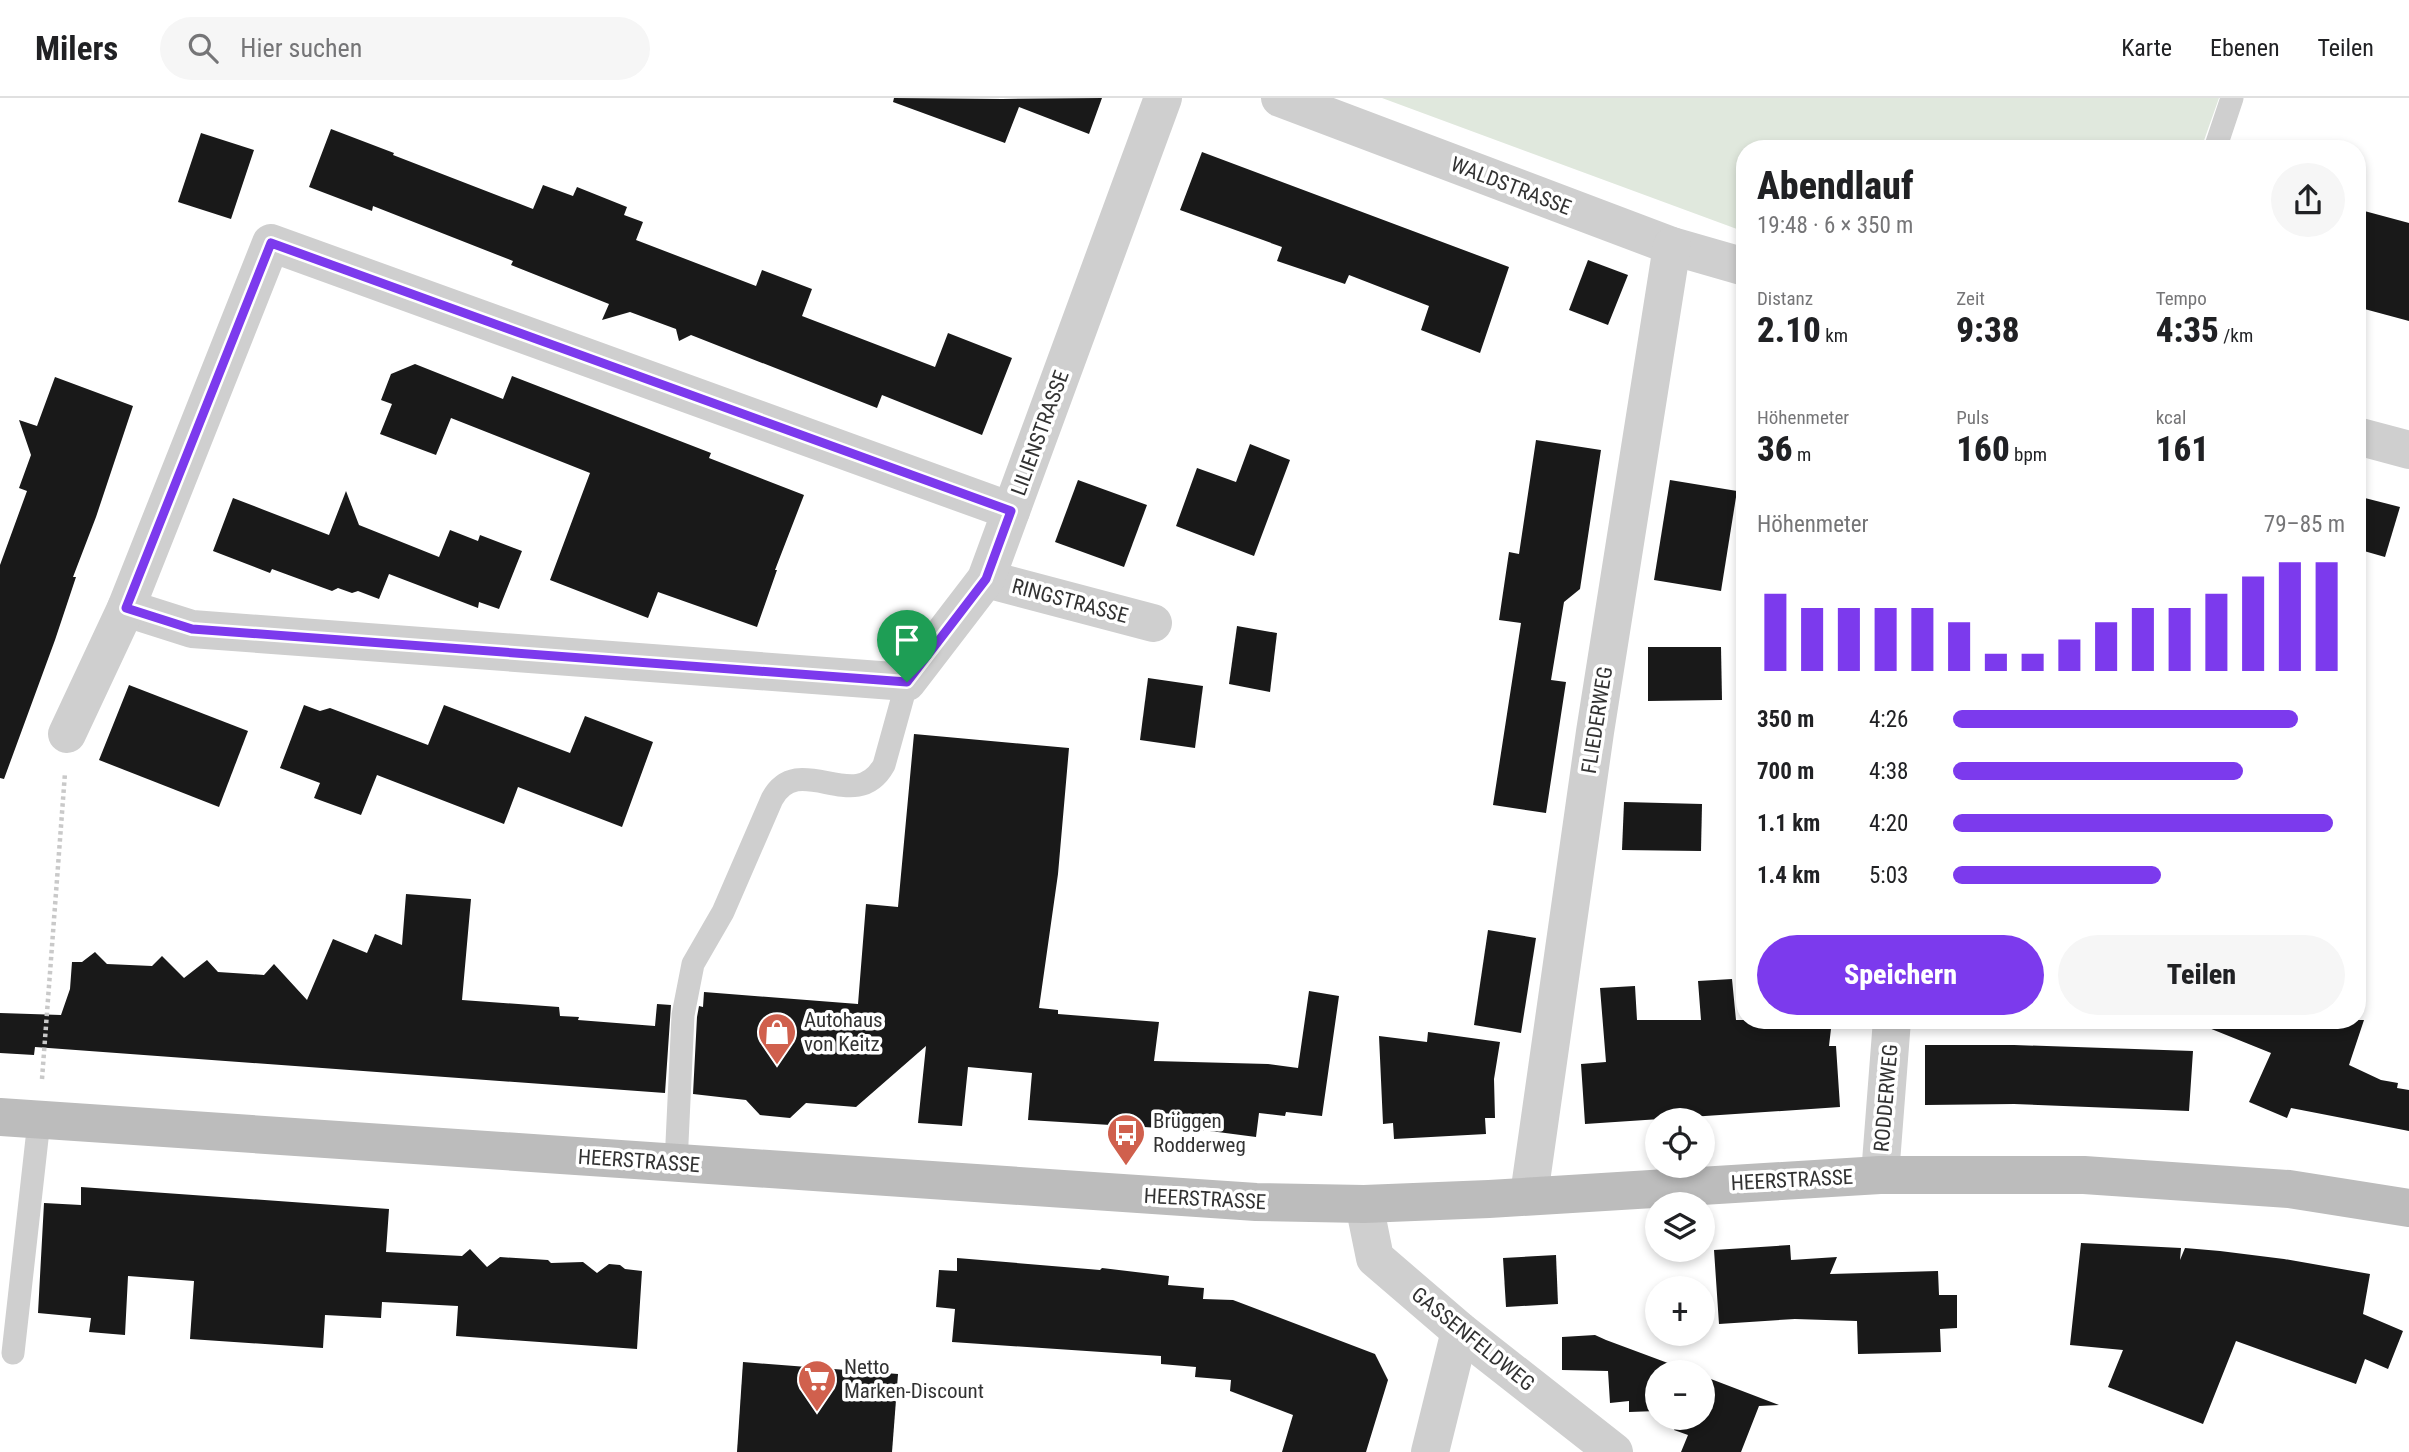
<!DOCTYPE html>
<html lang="de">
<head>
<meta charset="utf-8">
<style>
	body { margin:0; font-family:"Roboto Condensed",sans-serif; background:#f6f6f6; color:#202124; height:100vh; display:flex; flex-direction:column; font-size:26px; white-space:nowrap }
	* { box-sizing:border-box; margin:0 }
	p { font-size:23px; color:#757577 }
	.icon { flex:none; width:38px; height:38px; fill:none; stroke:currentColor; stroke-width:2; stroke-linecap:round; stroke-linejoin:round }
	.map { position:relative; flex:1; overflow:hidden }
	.side { position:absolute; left:1736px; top:42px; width:630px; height:889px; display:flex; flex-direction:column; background:#fff; border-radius:28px; box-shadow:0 4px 10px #0003 }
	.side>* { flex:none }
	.buttons { position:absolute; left:1645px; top:1010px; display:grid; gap:14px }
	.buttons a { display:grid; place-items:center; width:70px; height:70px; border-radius:50%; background:#fff; box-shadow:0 4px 10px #0003; font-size:35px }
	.pin { position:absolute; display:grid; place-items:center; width:60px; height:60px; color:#fff; margin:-72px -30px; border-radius:50% 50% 50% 0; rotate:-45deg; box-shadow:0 0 7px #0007 }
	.pin .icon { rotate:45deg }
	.round { display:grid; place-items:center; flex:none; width:74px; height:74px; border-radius:37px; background:#f6f6f6 }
	.head { display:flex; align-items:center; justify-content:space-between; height:119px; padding:0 21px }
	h1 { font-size:38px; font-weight:800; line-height:52px }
	.figures { display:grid; grid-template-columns:repeat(3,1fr); gap:10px; height:119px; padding:7px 21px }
	.figures div { display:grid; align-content:center }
	.figures b { font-size:35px; font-weight:800 }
	.figures small { font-size:19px; font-weight:400 }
	.figures p { font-size:19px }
	.chart { height:196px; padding:14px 21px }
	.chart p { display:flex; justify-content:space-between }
	.chart svg { width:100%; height:126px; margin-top:7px; stroke:#7c3aed; stroke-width:6 }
	.primary-button { display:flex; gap:14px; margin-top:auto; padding:14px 21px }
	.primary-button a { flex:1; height:80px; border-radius:42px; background:#7c3aed; color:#fff; font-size:28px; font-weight:800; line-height:80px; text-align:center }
	.primary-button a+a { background:#f6f6f6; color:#202124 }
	ul { padding:0 21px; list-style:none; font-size:23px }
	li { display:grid; grid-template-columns:112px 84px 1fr; align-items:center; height:52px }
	li i { height:18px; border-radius:9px; background:#7c3aed }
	header { display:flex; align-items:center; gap:42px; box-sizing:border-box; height:98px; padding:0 35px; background:#fff; border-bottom:2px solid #e0e0e0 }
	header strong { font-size:33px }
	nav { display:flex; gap:38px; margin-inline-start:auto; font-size:24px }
	.search { width:490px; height:63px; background:#f6f6f6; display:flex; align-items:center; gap:18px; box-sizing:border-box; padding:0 24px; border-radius:38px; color:#757577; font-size:26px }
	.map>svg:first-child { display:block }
	.green { fill:#e0e8dd }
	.building { fill:#191919 }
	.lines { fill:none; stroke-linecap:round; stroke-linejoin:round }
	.path { stroke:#c9c9c9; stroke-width:4.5; stroke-dasharray:3.5 3.5; stroke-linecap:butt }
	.lane { stroke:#cfcfcf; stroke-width:23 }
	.street { stroke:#cfcfcf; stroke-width:38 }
	.secondary { stroke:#bcbcbc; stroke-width:38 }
	.route-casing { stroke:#fff; stroke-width:14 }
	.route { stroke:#7c3aed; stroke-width:9 }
	.labels { text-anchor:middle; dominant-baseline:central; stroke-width:7; stroke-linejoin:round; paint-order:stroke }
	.street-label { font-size:21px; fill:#323232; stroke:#fff }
	.poi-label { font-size:21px; fill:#323232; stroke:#fff; text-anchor:start }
</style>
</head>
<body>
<header>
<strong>Milers</strong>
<div class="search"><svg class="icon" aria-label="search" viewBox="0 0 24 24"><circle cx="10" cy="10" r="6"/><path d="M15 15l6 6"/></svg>Hier suchen</div>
<nav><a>Karte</a><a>Ebenen</a><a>Teilen</a></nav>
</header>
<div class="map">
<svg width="2409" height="1354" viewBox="0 0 2409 1354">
	<rect width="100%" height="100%" fill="#fff"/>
	<!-- green -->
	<polygon class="green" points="1382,0 2219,0 2201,51 1745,51 1745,134"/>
	<!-- building -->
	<g class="building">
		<polygon points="894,0 1002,1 1102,0 1089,36 1019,9 1005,45 893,4"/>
		<polygon points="331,31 394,55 393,57 533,111 543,87 573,98 577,89 627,109 624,117 643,124 636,142 756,188 762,172 812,191 802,218 935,269 948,235 1012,260 982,337 882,297 877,310 691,237 679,243 676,231 630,214 602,222 609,206 511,167 513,163 373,108 372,113 309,89"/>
		<polygon points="201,35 254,52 231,121 178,104"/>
		<polygon points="1202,54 1509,169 1480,255 1421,232 1429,208 1349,177 1345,186 1277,163 1282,149 1180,112"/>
		<polygon points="2357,111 2409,125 2409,223 2357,209"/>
		<polygon points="1588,162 1628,177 1608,227 1569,212"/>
		<polygon points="415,266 503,301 512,278 711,355 709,360 804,397 775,472 777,472 757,529 658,494 648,520 550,482 590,375 451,320 436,357 380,336 392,306 381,302 391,276"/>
		<polygon points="55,279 133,308 96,419 73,479 76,479 55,542 4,681 0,680 0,467 27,393 19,390 31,357 19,322 37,328"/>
		<polygon points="1536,342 1601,352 1580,491 1564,504 1551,582 1566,584 1546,715 1493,707 1521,525 1499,522 1509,454 1519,456"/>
		<polygon points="1250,346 1290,362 1254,458 1176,428 1197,370 1236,384"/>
		<polygon points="1078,382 1147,407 1124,469 1055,444"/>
		<polygon points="1670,382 1737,393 1721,493 1654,482"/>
		<polygon points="346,393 359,427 439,459 450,432 478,443 480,437 522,453 499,511 479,504 478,510 389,476 379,501 358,493 352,495 338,490 332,493 272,471 270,475 213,453 233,400 329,437"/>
		<polygon points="2357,398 2400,409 2385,459 2357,451"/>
		<polygon points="1237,528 1277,535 1270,594 1229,586"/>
		<polygon points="1648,549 1721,549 1722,602 1648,603"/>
		<polygon points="1148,580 1203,588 1195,650 1140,642"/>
		<polygon points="129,587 248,633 219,709 99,662"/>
		<polygon points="304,607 320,613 330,610 428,647 444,607 570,655 585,618 653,644 622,729 518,689 504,726 377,677 361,717 314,700 320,685 280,670"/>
		<polygon points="914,636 1069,650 1058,776 1039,910 1058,912 1058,916 1159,924 1154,963 1268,966 1298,970 1309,893 1339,898 1322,1018 1286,1014 1285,1018 1259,1015 1256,1039 1210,1033 1028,1022 1032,975 968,969 962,1028 918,1025 926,948 856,1009 806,1005 790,1020 760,1017 746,1002 693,996 697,919 699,908 703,909 704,894 858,906 866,806 898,809"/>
		<polygon points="1624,704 1702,706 1701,753 1622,752"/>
		<polygon points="406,796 471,801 462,902 559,909 560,918 579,919 578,922 655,928 657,906 671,907 665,995 35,949 34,957 0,955 0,915 61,917 70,891 72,864 82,864 95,854 107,866 152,868 162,858 184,880 207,862 218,874 264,877 274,866 307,902 333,841 367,855 375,836 402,847"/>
		<polygon points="1488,832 1536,840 1521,935 1474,927"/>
		<polygon points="1732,881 1736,922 1832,922 1829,948 1836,948 1840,1009 1585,1026 1581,966 1606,964 1600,890 1635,888 1637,922 1701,922 1698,883"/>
		<polygon points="2195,922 2364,922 2349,967 2381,982 2398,985 2397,990 2409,992 2409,1033 2291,1010 2287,1020 2249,1004 2271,955 2194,924"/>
		<polygon points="1428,934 1500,944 1494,981 1495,1020 1485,1020 1486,1036 1394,1041 1393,1025 1383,1026 1379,938 1427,944"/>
		<polygon points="1925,947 2014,947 2193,953 2189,1013 2014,1006 1925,1007"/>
		<polygon points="81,1089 389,1111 386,1154 462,1158 470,1151 487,1169 500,1159 548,1162 551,1165 583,1164 597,1175 609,1166 620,1167 625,1171 642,1173 637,1251 456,1238 458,1208 382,1204 381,1220 325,1217 323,1250 190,1241 194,1183 128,1178 125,1237 89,1234 91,1220 38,1215 44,1105 81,1107"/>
		<polygon points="2081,1145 2181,1150 2180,1162 2185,1150 2220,1153 2284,1161 2370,1176 2363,1216 2403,1233 2388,1271 2365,1261 2356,1286 2236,1243 2203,1326 2108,1289 2123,1252 2070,1247"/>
		<polygon points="1790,1147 1791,1162 1837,1159 1830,1176 1938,1173 1939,1197 1957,1197 1957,1230 1940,1231 1941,1254 1858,1256 1857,1223 1795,1221 1719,1226 1714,1152"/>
		<polygon points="1556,1157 1558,1206 1506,1209 1503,1160"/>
		<polygon points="957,1160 1100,1172 1102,1170 1169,1178 1168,1187 1204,1190 1203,1201 1233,1202 1375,1256 1388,1282 1366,1354 1282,1354 1293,1317 1230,1293 1231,1282 1195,1279 1196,1269 1161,1266 1161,1258 952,1244 955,1211 936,1209 939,1172 957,1173"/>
		<polygon points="1595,1237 1606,1242 1692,1274 1657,1274 1657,1313 1629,1314 1629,1303 1610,1305 1608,1273 1562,1272 1562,1239"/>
		<polygon points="743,1264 898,1276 892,1354 737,1354"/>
		<polygon points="1703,1278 1779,1307 1759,1308 1741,1354 1681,1354 1688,1337 1674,1332 1679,1320 1703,1320"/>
	</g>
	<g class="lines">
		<!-- path -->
		<polyline class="path" points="42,981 65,675"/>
		<!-- lane -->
		<g class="lane">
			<polyline points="2215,51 2232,0"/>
			<path d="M676,1066L683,917L693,866L723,814L772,701C799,651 855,719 884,667L907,584"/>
			<polyline points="13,1255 39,1023"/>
		</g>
		<!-- street -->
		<g class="street">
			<polyline points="1280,0 1672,148 1745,169"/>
			<polyline points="2357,338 2409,352"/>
			<polyline points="986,481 1153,525"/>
			<polyline points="126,510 192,531 907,584 986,481 1163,0"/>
			<polyline points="67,636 126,510 271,145 1011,413"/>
			<polyline points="1880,1077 1892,922"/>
			<polyline points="1529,1097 1595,634 1672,148"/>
			<polyline points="1364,1106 1375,1160 1460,1233 1614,1354"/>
			<polyline points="1430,1354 1460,1233"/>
		</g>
		<!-- secondary -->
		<polyline class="secondary" points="0,1019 1256,1104 1364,1106 1489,1101 1880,1077 2084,1077 2289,1091 2409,1110"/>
	</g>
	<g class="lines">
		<defs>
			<polygon id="route" points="271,145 1011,413 986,481 907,584 192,531 126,510"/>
		</defs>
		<!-- route casing -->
		<use href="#route" class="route-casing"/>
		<!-- route -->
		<use href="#route" class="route"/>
	</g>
	<!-- icons -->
	<defs>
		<symbol id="shop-pin" viewBox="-11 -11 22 30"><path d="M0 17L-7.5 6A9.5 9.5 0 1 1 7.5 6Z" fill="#d0604d" stroke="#fff"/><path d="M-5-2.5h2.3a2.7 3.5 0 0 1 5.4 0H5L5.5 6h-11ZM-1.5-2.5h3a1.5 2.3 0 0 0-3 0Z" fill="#fff"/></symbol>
		<symbol id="bus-pin" viewBox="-11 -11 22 30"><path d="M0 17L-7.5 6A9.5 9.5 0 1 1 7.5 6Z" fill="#d0604d" stroke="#fff"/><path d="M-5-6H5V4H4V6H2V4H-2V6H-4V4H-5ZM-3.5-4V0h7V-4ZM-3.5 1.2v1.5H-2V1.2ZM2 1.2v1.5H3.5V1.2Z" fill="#fff"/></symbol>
		<symbol id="supermarket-pin" viewBox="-11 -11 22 30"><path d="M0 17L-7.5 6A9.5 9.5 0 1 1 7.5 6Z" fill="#d0604d" stroke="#fff"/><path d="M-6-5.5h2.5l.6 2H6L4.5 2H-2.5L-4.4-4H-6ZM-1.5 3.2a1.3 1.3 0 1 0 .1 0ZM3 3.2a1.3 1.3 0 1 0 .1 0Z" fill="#fff"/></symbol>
	</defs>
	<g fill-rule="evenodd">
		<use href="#shop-pin" x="755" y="912" width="44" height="60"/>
		<use href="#bus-pin" x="1104" y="1013" width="44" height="60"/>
		<use href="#supermarket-pin" x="795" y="1259" width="44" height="60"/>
	</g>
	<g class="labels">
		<!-- street labels -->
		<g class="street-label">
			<text transform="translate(1511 88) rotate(21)">WALDSTRASSE</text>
			<text transform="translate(1040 335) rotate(-70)">LILIENSTRASSE</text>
			<text transform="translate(1070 503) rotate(15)">RINGSTRASSE</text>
			<text transform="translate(1597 622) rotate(-81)">FLIEDERWEG</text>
			<text transform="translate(1886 1000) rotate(-85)">RODDERWEG</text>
			<text transform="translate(639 1063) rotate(4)">HEERSTRASSE</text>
			<text transform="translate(1792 1082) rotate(-3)">HEERSTRASSE</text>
			<text transform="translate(1205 1101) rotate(3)">HEERSTRASSE</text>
			<text transform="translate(1473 1241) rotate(39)">GASSENFELDWEG</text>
		</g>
		<!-- poi labels -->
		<g class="poi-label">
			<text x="804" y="922">Autohaus<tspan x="804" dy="24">von Keitz</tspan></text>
			<text x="1153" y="1023">Brüggen<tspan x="1153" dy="24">Rodderweg</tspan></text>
			<text x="844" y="1269">Netto<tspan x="844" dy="24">Marken-Discount</tspan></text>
		</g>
	</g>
</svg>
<div class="buttons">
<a><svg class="icon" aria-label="locate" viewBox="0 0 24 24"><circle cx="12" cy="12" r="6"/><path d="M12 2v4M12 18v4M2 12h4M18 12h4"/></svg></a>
<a><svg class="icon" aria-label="layers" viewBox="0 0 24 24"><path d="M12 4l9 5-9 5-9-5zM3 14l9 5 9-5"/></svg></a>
<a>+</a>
<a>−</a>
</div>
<div class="pin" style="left:907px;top:584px;background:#1e9e55"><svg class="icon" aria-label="arrive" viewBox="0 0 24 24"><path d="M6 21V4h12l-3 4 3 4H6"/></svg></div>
<section class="side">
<div class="head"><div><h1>Abendlauf</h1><p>19:48 · 6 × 350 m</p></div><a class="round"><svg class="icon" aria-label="share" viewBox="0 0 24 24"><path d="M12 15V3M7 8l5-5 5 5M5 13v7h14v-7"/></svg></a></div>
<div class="figures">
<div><p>Distanz</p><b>2.10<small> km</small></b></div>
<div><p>Zeit</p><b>9:38</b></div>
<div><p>Tempo</p><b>4:35<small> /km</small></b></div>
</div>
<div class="figures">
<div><p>Höhenmeter</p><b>36<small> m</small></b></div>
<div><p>Puls</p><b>160<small> bpm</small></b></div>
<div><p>kcal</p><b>161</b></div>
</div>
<div class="chart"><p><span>Höhenmeter</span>79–85 m</p>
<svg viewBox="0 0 160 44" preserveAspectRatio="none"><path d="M5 44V17M15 44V22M25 44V22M35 44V22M45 44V22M55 44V27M65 44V38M75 44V38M85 44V33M95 44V27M105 44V22M115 44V22M125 44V17M135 44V11M145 44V6M155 44V6"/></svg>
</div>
<ul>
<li><b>350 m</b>4:26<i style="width:88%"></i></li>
<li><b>700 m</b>4:38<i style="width:74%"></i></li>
<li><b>1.1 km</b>4:20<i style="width:97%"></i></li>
<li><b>1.4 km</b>5:03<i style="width:53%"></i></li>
</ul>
<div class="primary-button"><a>Speichern</a><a>Teilen</a></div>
</section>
</div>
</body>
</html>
